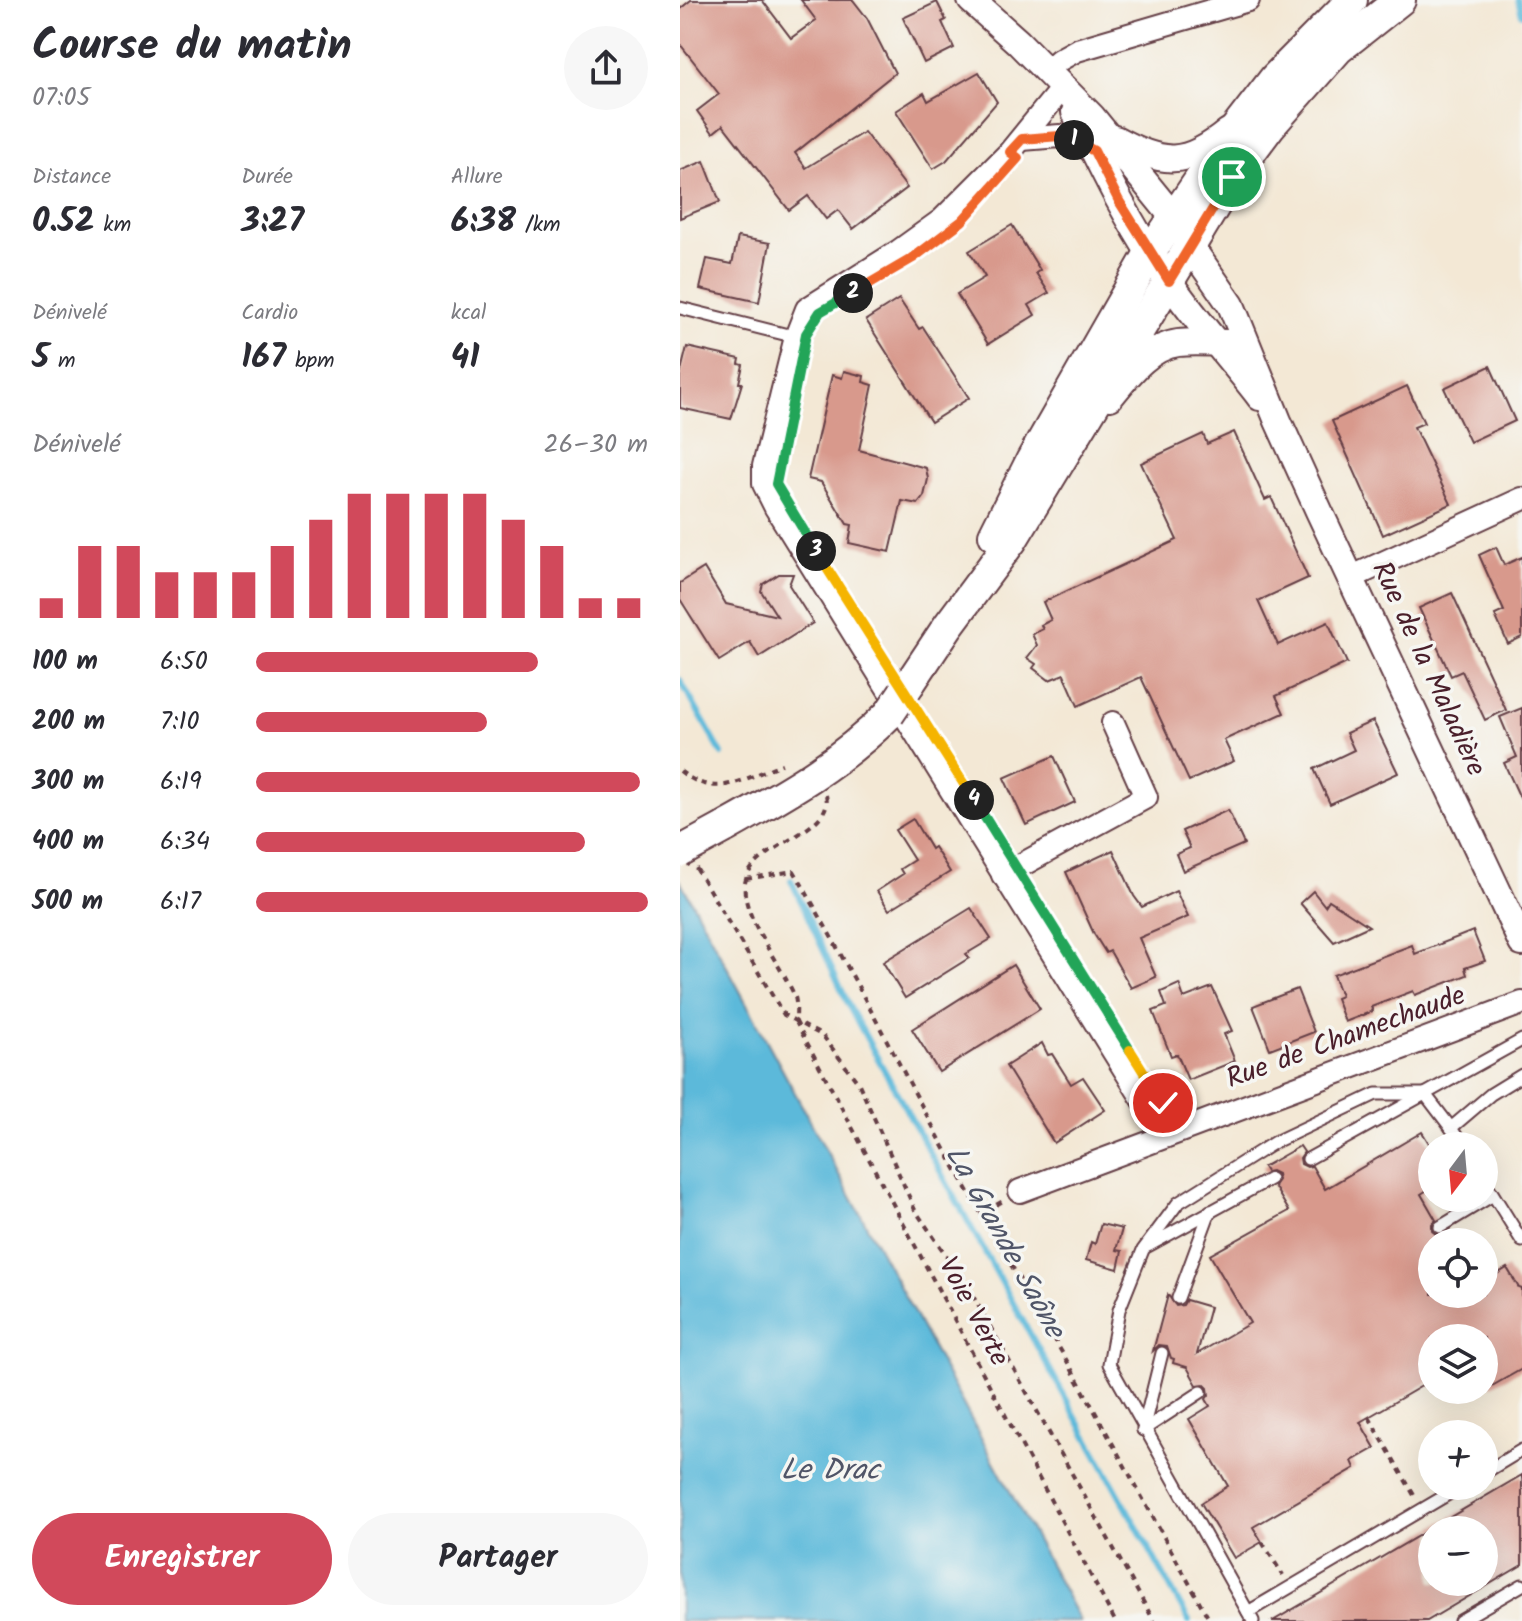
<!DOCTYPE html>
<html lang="fr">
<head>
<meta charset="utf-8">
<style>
	body { margin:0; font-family:Kalam,sans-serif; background:#f7f7f7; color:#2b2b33; height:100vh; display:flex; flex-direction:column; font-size:30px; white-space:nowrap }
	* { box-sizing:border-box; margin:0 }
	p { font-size:26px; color:#7c7c81 }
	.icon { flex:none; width:44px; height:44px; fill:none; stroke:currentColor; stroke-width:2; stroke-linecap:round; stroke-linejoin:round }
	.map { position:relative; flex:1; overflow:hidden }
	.sheet { display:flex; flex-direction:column; background:#fff; width:680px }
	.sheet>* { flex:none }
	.needle { width:52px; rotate:196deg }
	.controls { position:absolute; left:738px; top:1132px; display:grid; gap:16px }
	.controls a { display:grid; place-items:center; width:80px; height:80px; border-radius:50%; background:#fff; box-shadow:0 8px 32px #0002; font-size:40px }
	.pin { position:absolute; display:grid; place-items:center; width:68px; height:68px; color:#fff; margin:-34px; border:4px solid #fff; border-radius:50%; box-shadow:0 2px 8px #0007 }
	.km { position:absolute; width:40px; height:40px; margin:-20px; border-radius:50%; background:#222; color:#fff; font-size:22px; line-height:40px; text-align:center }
	.round { display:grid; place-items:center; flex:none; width:84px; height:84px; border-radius:42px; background:#f7f7f7 }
	.overview { display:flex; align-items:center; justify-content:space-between; height:136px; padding:0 32px }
	h1 { font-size:44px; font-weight:800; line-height:60px }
	.figures { display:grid; grid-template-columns:repeat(3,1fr); gap:12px; height:136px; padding:8px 32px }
	.figures div { display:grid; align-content:center }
	.figures b { font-size:34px; font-weight:800 }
	.figures small { font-size:22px; font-weight:400 }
	.figures p { font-size:22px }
	.chart { height:224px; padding:16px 32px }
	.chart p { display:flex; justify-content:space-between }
	.chart svg { width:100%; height:144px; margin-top:8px; stroke:#d1495b; stroke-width:6 }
	.primary-button { display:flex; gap:16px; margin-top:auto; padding:16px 32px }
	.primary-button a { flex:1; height:92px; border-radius:48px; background:#d1495b; color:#fff; font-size:32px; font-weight:800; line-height:92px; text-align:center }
	.primary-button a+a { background:#f7f7f7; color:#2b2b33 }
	ul { padding:0 32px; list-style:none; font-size:26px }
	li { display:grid; grid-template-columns:128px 96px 1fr; align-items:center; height:60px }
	li i { height:20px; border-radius:10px; background:#d1495b }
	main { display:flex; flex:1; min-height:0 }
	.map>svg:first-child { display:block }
	.water { fill:#5cb9da; stroke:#536c82; stroke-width:2 }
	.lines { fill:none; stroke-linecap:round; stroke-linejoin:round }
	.stream { stroke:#5cb9da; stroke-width:6 }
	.building { fill:#d8998c; fill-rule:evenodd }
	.service-casing { stroke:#633d44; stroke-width:15 }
	.minor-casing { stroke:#633d44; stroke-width:26 }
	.tertiary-casing { stroke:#633d44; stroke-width:30 }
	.secondary-casing { stroke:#633d44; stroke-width:34 }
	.path { stroke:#633d44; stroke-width:4; stroke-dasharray:6 6; stroke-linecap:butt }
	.service { stroke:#fff; stroke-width:11 }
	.minor { stroke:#fff; stroke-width:22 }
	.tertiary { stroke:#fff; stroke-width:26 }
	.secondary { stroke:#fff; stroke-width:30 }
	.secondary-bridge-casing { stroke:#633d44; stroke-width:34; stroke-linecap:butt }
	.secondary-bridge { stroke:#fff; stroke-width:30 }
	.split-1-casing { stroke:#fff; stroke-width:16 }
	.split-2-casing { stroke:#fff; stroke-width:16 }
	.split-3-casing { stroke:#fff; stroke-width:16 }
	.split-4-casing { stroke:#fff; stroke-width:16 }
	.split-5-casing { stroke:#fff; stroke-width:16 }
	.split-6-casing { stroke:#fff; stroke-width:16 }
	.split-1 { stroke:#f0652b; stroke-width:10 }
	.split-2 { stroke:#f0652b; stroke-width:10 }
	.split-3 { stroke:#22a559; stroke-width:10 }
	.split-4 { stroke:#f5b400; stroke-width:10 }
	.split-5 { stroke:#22a559; stroke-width:10 }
	.split-6 { stroke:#f5b400; stroke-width:10 }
	.labels { text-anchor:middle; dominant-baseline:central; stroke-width:7; stroke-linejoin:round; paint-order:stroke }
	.street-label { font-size:28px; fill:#4a1f2b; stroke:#f6f6f2 }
	.water-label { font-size:30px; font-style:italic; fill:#505568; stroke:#f6f6f2 }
</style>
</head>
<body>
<main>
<section class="sheet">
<div class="overview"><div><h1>Course du matin</h1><p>07:05</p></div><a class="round"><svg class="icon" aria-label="share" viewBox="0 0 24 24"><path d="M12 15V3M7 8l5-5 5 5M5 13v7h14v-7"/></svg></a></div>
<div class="figures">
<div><p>Distance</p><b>0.52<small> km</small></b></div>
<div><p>Durée</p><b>3:27</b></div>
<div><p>Allure</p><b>6:38<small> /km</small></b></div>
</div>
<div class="figures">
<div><p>Dénivelé</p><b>5<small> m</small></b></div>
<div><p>Cardio</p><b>167<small> bpm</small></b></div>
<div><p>kcal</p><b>41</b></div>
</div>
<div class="chart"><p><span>Dénivelé</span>26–30 m</p>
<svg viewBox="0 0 160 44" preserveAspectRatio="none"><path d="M5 44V38M15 44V22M25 44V22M35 44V30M45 44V30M55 44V30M65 44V22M75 44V14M85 44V6M95 44V6M105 44V6M115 44V6M125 44V14M135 44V22M145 44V38M155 44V38"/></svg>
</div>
<ul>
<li><b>100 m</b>6:50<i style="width:72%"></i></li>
<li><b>200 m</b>7:10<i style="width:59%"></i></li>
<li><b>300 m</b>6:19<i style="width:98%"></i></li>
<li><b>400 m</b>6:34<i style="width:84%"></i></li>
<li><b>500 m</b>6:17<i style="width:100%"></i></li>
</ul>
<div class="primary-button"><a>Enregistrer</a><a>Partager</a></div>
</section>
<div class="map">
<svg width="842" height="1621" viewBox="0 0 842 1621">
	<rect width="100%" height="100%" fill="#f6f6f2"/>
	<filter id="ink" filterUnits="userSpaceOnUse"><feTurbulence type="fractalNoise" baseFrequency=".0125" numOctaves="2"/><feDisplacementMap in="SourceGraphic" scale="16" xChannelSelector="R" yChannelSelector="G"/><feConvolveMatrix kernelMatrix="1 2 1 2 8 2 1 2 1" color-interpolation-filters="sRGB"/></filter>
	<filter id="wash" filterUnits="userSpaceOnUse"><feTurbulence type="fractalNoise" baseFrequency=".006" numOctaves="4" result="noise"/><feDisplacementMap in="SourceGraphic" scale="32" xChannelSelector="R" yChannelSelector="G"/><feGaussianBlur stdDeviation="1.8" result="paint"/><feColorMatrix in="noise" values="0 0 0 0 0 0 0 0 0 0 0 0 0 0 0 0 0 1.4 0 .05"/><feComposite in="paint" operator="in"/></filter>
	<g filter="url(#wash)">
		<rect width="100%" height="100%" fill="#f3e8d5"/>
		<!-- water -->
		<polygon class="water" points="0,880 400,1621 0,1621"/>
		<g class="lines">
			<!-- stream -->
			<g class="stream">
				<polyline points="838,0 842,14"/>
				<polyline points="0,680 42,754"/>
				<polyline points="111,880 171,1010 509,1621"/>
			</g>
		</g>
		<g id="blocks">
			<!-- building -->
			<g class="building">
				<polygon points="11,0 82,0 111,38 136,20 121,0 173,0 187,18 215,73 115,153 126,168 184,132 227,188 173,229 158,210 146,219 128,196 109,210 43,125 33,133 17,111 39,94 0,44 0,9"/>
				<polygon points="257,2 266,20 262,22 274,48 244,63 223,18"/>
				<polygon points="299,72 317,102 266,161 253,169 216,111 244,93 248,101"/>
				<polygon points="24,161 40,202 0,218 0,171"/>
				<polygon points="332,225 360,270 356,273 369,293 349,305 355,315 308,344 277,294 305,277 289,251"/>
				<polygon points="58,237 90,243 79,302 20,289 27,259 52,264"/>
				<polygon points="219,299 239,329 243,327 289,398 251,422 186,320"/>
				<polygon points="7,347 60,359 59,364 63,365 59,383 62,383 51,419 0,408 0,375"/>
				<polygon points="810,366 835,421 790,442 764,388"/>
				<polygon points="164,371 184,376 183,382 193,385 179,450 246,468 248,479 244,496 238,504 222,501 210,552 169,543 172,525 167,524 141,482 128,479 152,375 162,378"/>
				<polygon points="727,386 744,423 734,427 771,504 703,535 652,421"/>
				<polygon points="554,432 585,500 591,497 628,578 578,601 598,645 648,622 667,663 596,696 604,713 544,740 554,761 509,781 461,677 398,706 384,674 369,680 353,668 356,664 347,658 357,645 352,634 363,629 361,625 371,620 363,602 497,540 461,463 523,434 527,444"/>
				<polygon points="816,547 824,565 842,557 842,637 828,644 815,615 824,611 799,555"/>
				<polygon points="24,568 46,604 97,616 81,591 83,584 99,574 113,574 109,585 133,623 79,657 70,642 39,661 0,599 0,583"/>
				<polygon points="772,593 826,710 805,720 782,671 771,676 739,608"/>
				<polygon points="842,708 842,802 824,763 837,757 820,717"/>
				<polygon points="693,721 718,773 650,804 634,769 674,750 666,733"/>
				<polygon points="374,756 395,802 346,825 324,778"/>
				<polygon points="548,810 564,844 503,871 496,854 510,848 502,831"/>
				<polygon points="233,819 251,849 254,847 270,872 209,910 197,891 223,874 220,869 234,860 215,830"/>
				<polygon points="433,850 454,896 462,907 496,891 508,917 459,938 476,977 451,988 430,951 426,953 414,934 386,872"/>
				<polygon points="633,891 645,906 649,900 689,926 654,942 620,903"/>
				<polygon points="291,908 311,939 286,954 289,958 225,998 203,962"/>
				<polygon points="793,931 805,961 785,968 787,975 735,995 733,991 691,1007 693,1011 665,1022 656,998 661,996 653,975 732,945 735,954"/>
				<polygon points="333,965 360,1009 259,1072 232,1029"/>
				<polygon points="499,984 504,998 532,987 552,1031 544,1034 555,1061 508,1080 497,1054 491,1056 473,1011 486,1006 481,992"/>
				<polygon points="617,989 634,1032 590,1049 573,1006"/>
				<polygon points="362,1043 368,1055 372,1054 391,1084 403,1077 425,1110 374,1143 326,1066"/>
				<polygon points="742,1132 752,1148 752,1187 741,1194 756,1220 752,1224 752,1231 757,1235 764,1234 769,1242 752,1242 752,1294 804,1294 804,1282 827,1268 839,1288 842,1289 842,1369 812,1386 804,1372 804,1338 752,1338 752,1380 680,1422 695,1448 672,1461 675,1468 573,1527 582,1542 554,1558 521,1503 548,1486 509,1419 530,1406 526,1399 529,1395 528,1388 524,1384 517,1385 507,1367 493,1363 494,1359 491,1358 487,1346 479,1345 473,1351 488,1295 496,1306 503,1305 506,1300 530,1307 517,1354 570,1323 530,1255 609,1211 594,1186 598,1180 597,1174 591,1171 586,1172 583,1167 620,1146 624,1152 620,1158 621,1164 627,1167 632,1166 645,1189"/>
				<polygon points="421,1224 442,1229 436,1250 442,1251 438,1269 406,1260 411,1242 415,1244"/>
				<path d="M842,1475V1565L747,1621H593ZM752,1530H804V1582H752Z"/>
			</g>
		</g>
	</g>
	<g filter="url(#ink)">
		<use href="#blocks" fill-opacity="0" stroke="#633d44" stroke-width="2"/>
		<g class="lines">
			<defs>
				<g id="service">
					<polyline points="0,308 116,337"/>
					<polyline points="783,1146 771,1128 811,1094 842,1075"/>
					<polyline points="628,1159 842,1040"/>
					<polyline points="804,1180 842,1241"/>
					<polyline points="760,1227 813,1195"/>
					<polyline points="468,1246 590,1179"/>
					<polyline points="498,1298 530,1211"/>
					<polyline points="463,1430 482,1353"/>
					<polyline points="463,1430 521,1392"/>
					<polyline points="804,1473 842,1450"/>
					<polyline points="568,1612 782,1486"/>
					<polyline points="573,1621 429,1364 439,1310 463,1250 498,1203 595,1142 696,1094 745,1094 771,1128"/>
					<polyline points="780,1621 842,1585"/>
				</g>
				<g id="minor">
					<polyline points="367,71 379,60 397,50 568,0"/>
					<polyline points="383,87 330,152 262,220 219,251 127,309 116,337 84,466 84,484 96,508 486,1136"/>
					<polyline points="342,139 380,136 414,151"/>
					<polyline points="670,578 842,499"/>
					<polyline points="323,875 466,797 433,723"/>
					<polyline points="340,1191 842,1003"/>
				</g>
				<g id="tertiary">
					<polyline points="291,0 338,42 412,117 494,218 510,246 551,305 598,421 639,511 842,943"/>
					<path d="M395,112C423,170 451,228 488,280C516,321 550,358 580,397"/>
					<path d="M435,139C482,165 506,167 548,132"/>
					<path d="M430,397C448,375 468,347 498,343C515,341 533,343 550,343"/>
				</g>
				<g id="secondary">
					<polyline points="314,535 351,461 470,253 544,144 595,78 672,0"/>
					<polyline points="230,683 268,626 332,540 552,177 590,126 658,49 720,0"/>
					<path d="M44,828C103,795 161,763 209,714"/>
				</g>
			</defs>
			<!-- service casing -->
			<use href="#service" class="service-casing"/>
			<!-- minor casing -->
			<use href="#minor" class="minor-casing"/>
			<!-- tertiary casing -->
			<use href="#tertiary" class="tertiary-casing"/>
			<!-- secondary casing -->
			<use href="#secondary" class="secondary-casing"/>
			<!-- path -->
			<g class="path">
				<path d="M0,771C38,801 63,778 102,764"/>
				<path d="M146,795C155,831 76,845 66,879C56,910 103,967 115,997C117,1004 116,1014 116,1022L435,1621"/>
				<polyline points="16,868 104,1015 143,1036 179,1084 235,1210 288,1287 474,1621"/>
				<path d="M66,879L114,871C179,983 236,1100 301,1213L325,1200"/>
				<polyline points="301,1213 391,1368 530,1621"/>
				<polyline points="689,1417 735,1497"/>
				<polyline points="582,1542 603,1575"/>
			</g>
			<!-- service -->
			<use href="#service" class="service"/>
			<!-- minor -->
			<use href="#minor" class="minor"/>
			<!-- tertiary -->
			<use href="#tertiary" class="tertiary"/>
			<!-- secondary -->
			<use href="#secondary" class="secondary"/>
			<defs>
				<g id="secondary-bridge">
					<polyline points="209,714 230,683"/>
					<polyline points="0,852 44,828"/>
				</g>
			</defs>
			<!-- secondary-bridge casing -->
			<use href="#secondary-bridge" class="secondary-bridge-casing"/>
			<!-- secondary-bridge -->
			<use href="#secondary-bridge" class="secondary-bridge"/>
		</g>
	</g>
	<g class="lines" filter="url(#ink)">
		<defs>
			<polyline id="split-1" points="394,140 414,151 439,201 489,281 552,177"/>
			<polyline id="split-2" points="173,293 233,258 282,221 338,158 330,152 342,139 380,136 394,140"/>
			<polyline id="split-3" points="136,551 96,484 126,334 140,312 173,293"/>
			<polyline id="split-4" points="136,551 294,800"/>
			<polyline id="split-5" points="294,800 450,1050"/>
			<polyline id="split-6" points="450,1050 483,1103"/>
		</defs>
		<!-- split-1 casing -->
		<use href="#split-1" class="split-1-casing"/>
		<!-- split-2 casing -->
		<use href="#split-2" class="split-2-casing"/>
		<!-- split-3 casing -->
		<use href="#split-3" class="split-3-casing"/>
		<!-- split-4 casing -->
		<use href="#split-4" class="split-4-casing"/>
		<!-- split-5 casing -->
		<use href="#split-5" class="split-5-casing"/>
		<!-- split-6 casing -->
		<use href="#split-6" class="split-6-casing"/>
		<!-- split-1 -->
		<use href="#split-1" class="split-1"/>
		<!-- split-2 -->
		<use href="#split-2" class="split-2"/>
		<!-- split-3 -->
		<use href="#split-3" class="split-3"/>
		<!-- split-4 -->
		<use href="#split-4" class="split-4"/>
		<!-- split-5 -->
		<use href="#split-5" class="split-5"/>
		<!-- split-6 -->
		<use href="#split-6" class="split-6"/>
	</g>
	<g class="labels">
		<!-- street labels -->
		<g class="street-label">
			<text transform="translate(748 669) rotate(65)">Rue de la Maladière</text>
			<text transform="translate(666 1038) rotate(-20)">Rue de Chamechaude</text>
			<text transform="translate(293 1312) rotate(62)">Voie Verte</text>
		</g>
		<!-- water labels -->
		<g class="water-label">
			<text transform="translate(324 1242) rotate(61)">La Grande Saône</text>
			<text x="150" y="1471">Le Drac</text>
		</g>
	</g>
</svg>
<div class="controls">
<a><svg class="needle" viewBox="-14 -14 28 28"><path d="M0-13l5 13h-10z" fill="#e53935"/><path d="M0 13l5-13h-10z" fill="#7c7c81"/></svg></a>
<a><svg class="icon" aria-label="locate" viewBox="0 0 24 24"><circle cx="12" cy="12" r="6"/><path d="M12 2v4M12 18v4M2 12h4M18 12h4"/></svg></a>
<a><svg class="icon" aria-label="layers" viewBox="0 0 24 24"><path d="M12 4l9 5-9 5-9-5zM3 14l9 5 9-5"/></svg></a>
<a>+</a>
<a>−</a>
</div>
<div class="pin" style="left:552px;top:177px;background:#1e9e55"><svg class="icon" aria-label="arrive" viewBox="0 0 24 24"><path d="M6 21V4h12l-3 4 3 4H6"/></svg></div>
<div class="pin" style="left:483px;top:1103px;background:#d93025"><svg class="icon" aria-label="check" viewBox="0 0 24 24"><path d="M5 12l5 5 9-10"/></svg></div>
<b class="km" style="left:394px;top:140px">1</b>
<b class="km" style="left:173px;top:293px">2</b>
<b class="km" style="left:136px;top:551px">3</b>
<b class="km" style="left:294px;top:800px">4</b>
</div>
</main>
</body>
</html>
